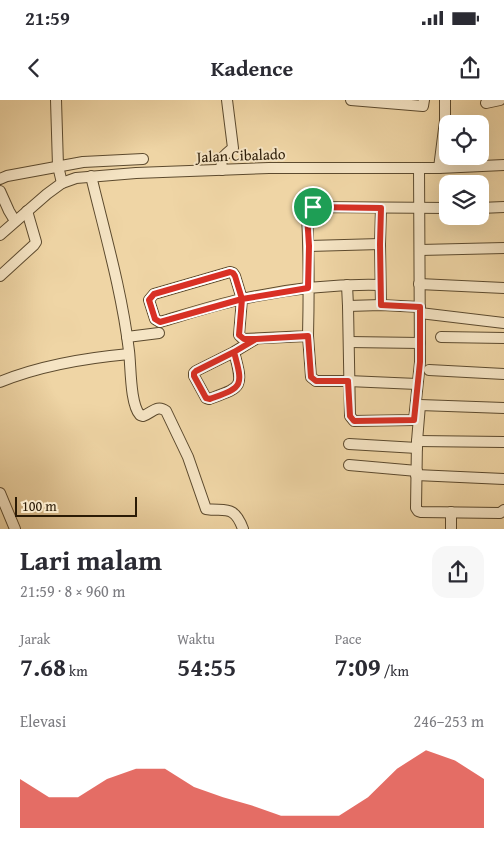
<!DOCTYPE html>
<html lang="id">
<head>
<meta charset="utf-8">
<style>
	body { margin:0; font-family:"Gentium Book Plus",serif; background:#f7f7f7; color:#2b2b33; height:100vh; display:flex; flex-direction:column; font-size:19px; white-space:nowrap }
	* { box-sizing:border-box; margin:0 }
	p { font-size:16px; color:#7c7c81 }
	.icon { flex:none; width:28px; height:28px; fill:none; stroke:currentColor; stroke-width:2; stroke-linecap:round; stroke-linejoin:round }
	.map { position:relative; height:429px; overflow:hidden }
	.side { display:flex; flex-direction:column; background:#fff; flex:1 }
	.side>* { flex:none }
	.tools { position:absolute; left:439px; top:15px; display:grid; gap:10px }
	.tools a { display:grid; place-items:center; width:50px; height:50px; border-radius:10px; background:#fff; box-shadow:0 5px 20px #0002; font-size:25px }
	.scale { position:absolute; left:15px; bottom:12px; width:122px; box-sizing:border-box; padding-left:5px; border:2px solid #2b1b06; border-top:0; font-size:14px; line-height:18px; white-space:nowrap; color:#2b1b06; -webkit-text-stroke:4px #f5e4c4; paint-order:stroke }
	.pin { position:absolute; display:grid; place-items:center; width:42px; height:42px; color:#fff; margin:-21px; border:2px solid #fff; border-radius:50%; box-shadow:0 1px 5px #0007 }
	.round { display:grid; place-items:center; flex:none; width:52px; height:52px; border-radius:15px; background:#f7f7f7 }
	.head { display:flex; align-items:center; justify-content:space-between; height:85px; padding:0 20px }
	h1 { font-size:28px; font-weight:600; line-height:38px }
	.stats { display:grid; grid-template-columns:repeat(3,1fr); gap:8px; height:85px; padding:5px 20px }
	.stats div { display:grid; align-content:center }
	.stats b { font-size:25px; font-weight:600 }
	.stats small { font-size:14px; font-weight:400 }
	.stats p { font-size:14px }
	.chart { height:140px; padding:10px 20px }
	.chart p { display:flex; justify-content:space-between }
	.chart svg { width:100%; height:90px; margin-top:5px; fill:#d93025; opacity:.7 }
	.status { display:flex; justify-content:space-between; align-items:center; height:35px; padding:0 25px; background:#fff; direction:ltr }
	.status svg { height:14px; fill:currentColor }
	header { display:flex; justify-content:space-between; align-items:center; height:65px; padding:0 20px; background:#fff; font-size:22px; font-weight:600 }
	.map>svg:first-child { display:block }
	.lines { fill:none; stroke-linecap:round; stroke-linejoin:round }
	.minor-casing { stroke:#5c4a2e; stroke-width:12 }
	.minor { stroke:#f5e4c4; stroke-width:10 }
	.route-casing { stroke:#fff; stroke-width:10 }
	.route { stroke:#d93025; stroke-width:6 }
	.labels { text-anchor:middle; dominant-baseline:central; stroke-width:4; stroke-linejoin:round; paint-order:stroke }
	.street-label { font-size:15px; fill:#2b1b06; stroke:#f5e4c4 }
</style>
</head>
<body>
<div class="status"><b>21:59</b><svg viewBox="0 0 49 12"><path d="M0 12V9h3v3zM5 12V6h3v6zM10 12V3h3v9zM15 12V0h3v12zM26 1h20v11H26zM47 4h2v5h-2z"/></svg></div>
<header><svg class="icon" aria-label="back" viewBox="0 0 24 24"><path d="M15 5l-7 7 7 7"/></svg>Kadence<svg class="icon" aria-label="share" viewBox="0 0 24 24"><path d="M12 15V3M7 8l5-5 5 5M5 13v7h14v-7"/></svg></header>
<div class="map">
<svg width="504" height="429" viewBox="0 0 504 429">
	<rect width="100%" height="100%" fill="#efd5a5"/>
	<filter id="stains"><feTurbulence type="fractalNoise" baseFrequency=".004" numOctaves="4"/><feColorMatrix values="0 0 0 0 .2 0 0 0 0 .09 0 0 0 0 .02 0 0 0 .5 -.17"/></filter>
	<radialGradient id="worn" r=".72"><stop offset=".6" stop-color="#630" stop-opacity="0"/><stop offset="1" stop-color="#630" stop-opacity=".3"/></radialGradient>
	<g class="lines">
		<defs>
			<g id="minor">
				<polyline points="56,0 58,66 62,83"/>
				<polyline points="351,0 423,6 424,0"/>
				<polyline points="486,3 500,0"/>
				<polyline points="439,68 445,21 445,0"/>
				<path d="M222,70C220,56 224,56 233,48L227,0"/>
				<path d="M91,76C105,134 122,192 129,251C131,267 130,304 140,315L143,316C152,313 157,304 166,311L188,357L206,409C225,412 234,404 243,429"/>
				<polyline points="0,79 7,76 83,62 143,59"/>
				<polyline points="0,91 9,111 15,121"/>
				<polyline points="381,108 380,144 381,205"/>
				<polyline points="480,108 504,107"/>
				<polyline points="0,135 47,94 62,83 76,78 136,73 269,68 439,68 504,65"/>
				<polyline points="309,146 380,144"/>
				<polyline points="420,150 504,148"/>
				<polyline points="0,176 34,145 36,142 27,111"/>
				<polyline points="419,184 504,188"/>
				<polyline points="347,185 348,206 350,316 354,321 414,320 420,262 419,68"/>
				<path d="M380,185C334,184 288,189 242,199C215,205 187,214 160,222L155,219L149,200L154,194L230,172L233,173L235,176L242,199L239,235L243,239L308,236C309,195 309,155 307,114L308,110L313,107L448,108"/>
				<polyline points="348,206 381,205 420,207"/>
				<polyline points="420,213 504,223"/>
				<polyline points="308,236 311,277 316,281 348,281 417,284"/>
				<polyline points="127,237 159,233"/>
				<polyline points="441,237 504,238"/>
				<polyline points="349,242 420,243"/>
				<path d="M234,252C244,288 242,287 209,299L206,298L194,276V273L196,271L234,252L254,240"/>
				<polyline points="429,270 504,274"/>
				<path d="M0,282C41,265 85,258 129,254"/>
				<polyline points="504,308 420,305 417,341 416,408 418,411 421,412 500,413 504,410"/>
				<polyline points="417,341 504,342"/>
				<polyline points="349,344 417,348"/>
				<polyline points="349,365 417,371"/>
				<polyline points="416,375 504,379"/>
				<polyline points="0,393 15,429"/>
				<polyline points="451,412 451,429"/>
			</g>
		</defs>
		<!-- minor casing -->
		<use href="#minor" class="minor-casing"/>
		<!-- minor -->
		<use href="#minor" class="minor"/>
	</g>
	<g class="lines">
		<defs>
			<path id="route" d="M313,107L308,110L307,114L309,146L308,188L242,199L160,222L155,219L149,200L154,194L230,172L233,173L235,176L242,199L239,235L244,239H256L234,252C244,288 242,287 210,299L206,298L194,276V273L196,271L234,252L256,239L308,236L311,277L316,281H348L350,316L354,321L414,320L420,262V207L381,205L380,144L381,108L313,107"/>
		</defs>
		<!-- route casing -->
		<use href="#route" class="route-casing"/>
		<!-- route -->
		<use href="#route" class="route"/>
	</g>
	<g class="labels">
		<!-- street labels -->
		<g class="street-label">
			<text transform="translate(241 55) rotate(-2)">Jalan Cibalado</text>
		</g>
	</g>
	<rect width="100%" height="100%" filter="url(#stains)"/>
	<rect width="100%" height="100%" fill="url(#worn)"/>
</svg>
<div class="tools">
<a><svg class="icon" aria-label="locate" viewBox="0 0 24 24"><circle cx="12" cy="12" r="6"/><path d="M12 2v4M12 18v4M2 12h4M18 12h4"/></svg></a>
<a><svg class="icon" aria-label="layers" viewBox="0 0 24 24"><path d="M12 4l9 5-9 5-9-5zM3 14l9 5 9-5"/></svg></a>
</div>
<div class="scale">100 m</div>
<div class="pin" style="left:313px;top:107px;background:#1e9e55"><svg class="icon" aria-label="arrive" viewBox="0 0 24 24"><path d="M6 21V4h12l-3 4 3 4H6"/></svg></div>
</div>
<section class="side">
<div class="head"><div><h1>Lari malam</h1><p>21:59 · 8 × 960 m</p></div><a class="round"><svg class="icon" aria-label="share" viewBox="0 0 24 24"><path d="M12 15V3M7 8l5-5 5 5M5 13v7h14v-7"/></svg></a></div>
<div class="stats">
<div><p>Jarak</p><b>7.68<small> km</small></b></div>
<div><p>Waktu</p><b>54:55</b></div>
<div><p>Pace</p><b>7:09<small> /km</small></b></div>
</div>
<div class="chart"><p><span>Elevasi</span>246–253 m</p>
<svg viewBox="0 0 160 44" preserveAspectRatio="none"><path d="M0 44V20L10 29L20 29L30 20L40 15L50 15L60 24L70 29L80 33L90 38L100 38L110 38L120 29L130 15L140 6L150 11L160 20V44z"/></svg>
</div>
</section>
</body>
</html>
